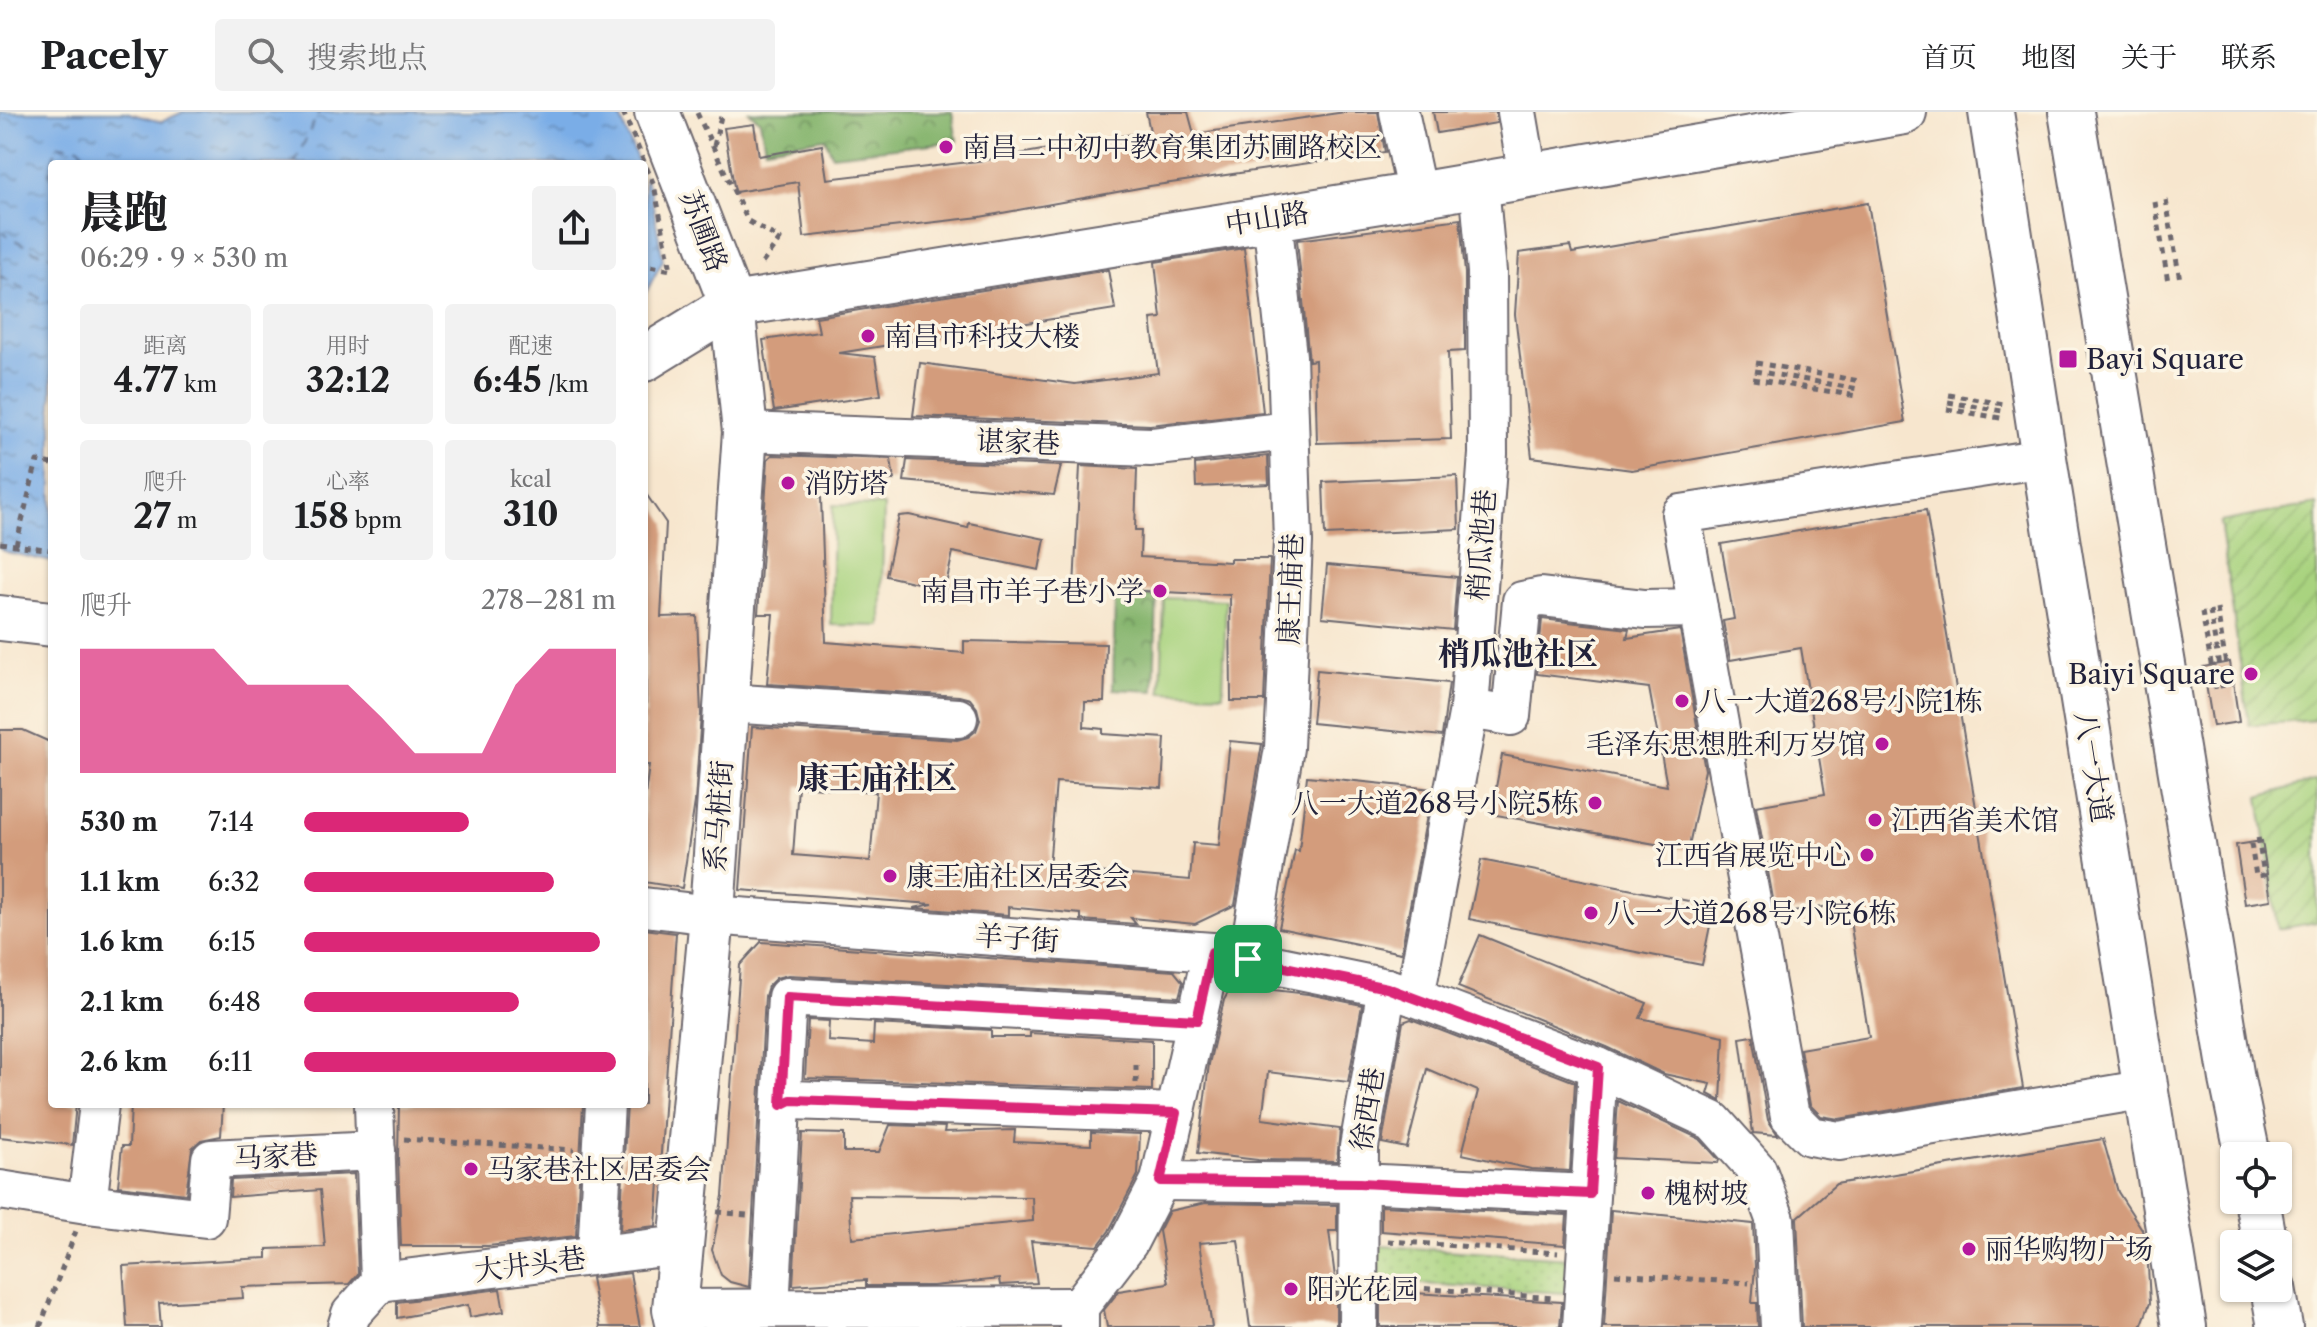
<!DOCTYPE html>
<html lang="zh">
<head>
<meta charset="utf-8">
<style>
	body { margin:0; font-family:"Libre Caslon Text","Noto Serif SC",serif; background:#f2f2f2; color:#202124; height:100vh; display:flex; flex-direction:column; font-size:30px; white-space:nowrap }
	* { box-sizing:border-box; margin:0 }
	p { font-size:26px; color:#757577 }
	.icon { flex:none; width:44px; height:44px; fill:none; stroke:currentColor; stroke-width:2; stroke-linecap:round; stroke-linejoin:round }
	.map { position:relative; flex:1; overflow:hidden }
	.panel { position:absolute; left:48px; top:48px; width:600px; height:948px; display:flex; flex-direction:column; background:#fff; border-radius:8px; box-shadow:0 2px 6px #0004 }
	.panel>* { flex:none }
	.controls { position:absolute; left:2220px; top:1030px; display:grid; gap:16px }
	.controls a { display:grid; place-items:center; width:72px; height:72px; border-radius:8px; background:#fff; box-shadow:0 2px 6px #0004; font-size:40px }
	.pin { position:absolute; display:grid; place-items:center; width:68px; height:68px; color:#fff; margin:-34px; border-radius:16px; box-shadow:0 4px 12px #0006 }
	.round { display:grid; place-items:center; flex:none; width:84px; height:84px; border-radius:8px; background:#f2f2f2 }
	.headline { display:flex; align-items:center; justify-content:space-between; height:136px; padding:0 32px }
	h1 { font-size:44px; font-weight:800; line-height:60px }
	.figures { display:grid; grid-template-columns:repeat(3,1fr); gap:12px; height:136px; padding:8px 32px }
	.figures div { display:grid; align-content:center; border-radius:8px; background:#f2f2f2; text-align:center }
	.figures b { font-size:34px; font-weight:800 }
	.figures small { font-size:22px; font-weight:400 }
	.figures p { font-size:22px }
	.chart { height:224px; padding:16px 32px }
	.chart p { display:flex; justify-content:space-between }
	.chart svg { width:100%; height:144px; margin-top:8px; fill:#db2777; opacity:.7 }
	ul { padding:0 32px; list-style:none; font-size:26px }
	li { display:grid; grid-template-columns:128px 96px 1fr; align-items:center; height:60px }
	li i { height:20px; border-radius:10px; background:#db2777 }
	header { display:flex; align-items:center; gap:48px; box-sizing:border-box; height:112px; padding:0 40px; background:#fff; border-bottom:2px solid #e0e0e0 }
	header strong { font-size:38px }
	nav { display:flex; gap:44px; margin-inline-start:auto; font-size:28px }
	.search { width:560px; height:72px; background:#f2f2f2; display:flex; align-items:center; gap:20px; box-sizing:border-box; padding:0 28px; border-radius:8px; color:#757577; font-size:30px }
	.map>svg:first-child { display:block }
	.forest { fill:url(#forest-crowns); stroke:#546c54; stroke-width:2 }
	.park { fill:url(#park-dots); stroke:#667a5d; stroke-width:2 }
	.garden { fill:url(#garden-furrows); stroke:#667a5d; stroke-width:2 }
	.pitch { fill:#a9d37f; stroke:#667a5d; stroke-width:2 }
	.water { fill:url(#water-ripples); stroke:#4e6891; stroke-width:2 }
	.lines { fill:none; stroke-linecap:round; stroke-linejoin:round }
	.ferry { stroke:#415377; stroke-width:2; stroke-dasharray:10 8; stroke-linecap:butt }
	.building { fill:#d39c7c; fill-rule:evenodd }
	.minor-casing { stroke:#6d676e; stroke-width:42 }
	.major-casing { stroke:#6d676e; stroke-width:48 }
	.highway-casing { stroke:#6d676e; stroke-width:48 }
	.path { stroke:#6d676e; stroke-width:5; stroke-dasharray:6 6; stroke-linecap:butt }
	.minor { stroke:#fff; stroke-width:38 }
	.major { stroke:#fff; stroke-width:44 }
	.highway { stroke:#fff; stroke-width:44 }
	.path-bridge { stroke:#6d676e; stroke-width:5; stroke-dasharray:6 6; stroke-linecap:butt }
	.route-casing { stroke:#fff; stroke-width:16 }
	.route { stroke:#db2777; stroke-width:10 }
	.poi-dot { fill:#b5179e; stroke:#fcf5e5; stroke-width:3 }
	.labels { text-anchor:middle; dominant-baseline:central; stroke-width:7; stroke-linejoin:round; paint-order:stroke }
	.poi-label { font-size:28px; fill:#22223b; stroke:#fcf5e5; text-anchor:start }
	.street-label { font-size:28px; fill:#22223b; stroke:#fcf5e5 }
	.quarter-label { font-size:32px; font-weight:bold; fill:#22223b; stroke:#fcf5e5 }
</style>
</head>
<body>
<header>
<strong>Pacely</strong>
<div class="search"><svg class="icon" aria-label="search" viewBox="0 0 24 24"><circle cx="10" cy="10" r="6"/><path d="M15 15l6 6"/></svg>搜索地点</div>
<nav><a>首页</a><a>地图</a><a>关于</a><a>联系</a></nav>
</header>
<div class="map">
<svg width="2317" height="1215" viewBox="0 0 2317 1215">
	<defs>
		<pattern id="forest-crowns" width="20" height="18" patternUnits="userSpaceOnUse" patternTransform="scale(2)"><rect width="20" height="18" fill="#86b56e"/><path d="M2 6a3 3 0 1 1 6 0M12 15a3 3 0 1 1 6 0" fill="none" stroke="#6d935c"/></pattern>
		<pattern id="park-dots" width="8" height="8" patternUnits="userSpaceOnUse" patternTransform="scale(2)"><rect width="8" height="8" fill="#a9d37f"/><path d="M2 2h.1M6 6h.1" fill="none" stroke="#91b56f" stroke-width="1.8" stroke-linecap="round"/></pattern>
		<pattern id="garden-furrows" width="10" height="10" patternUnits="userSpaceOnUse" patternTransform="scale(2)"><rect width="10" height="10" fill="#a9d37f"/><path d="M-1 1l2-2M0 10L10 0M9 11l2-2" fill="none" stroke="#91b56f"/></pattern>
		<pattern id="water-ripples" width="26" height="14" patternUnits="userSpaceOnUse" patternTransform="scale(2)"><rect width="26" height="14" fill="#7aade7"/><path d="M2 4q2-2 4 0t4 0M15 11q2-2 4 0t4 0" fill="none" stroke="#648cbc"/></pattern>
	</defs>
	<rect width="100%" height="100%" fill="#fcf5e5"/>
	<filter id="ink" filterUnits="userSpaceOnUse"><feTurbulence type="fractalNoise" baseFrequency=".0125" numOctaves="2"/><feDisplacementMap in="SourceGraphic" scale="16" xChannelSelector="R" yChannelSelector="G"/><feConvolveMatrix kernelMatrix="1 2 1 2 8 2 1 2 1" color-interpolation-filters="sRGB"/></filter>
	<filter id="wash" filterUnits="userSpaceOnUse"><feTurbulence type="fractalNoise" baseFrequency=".006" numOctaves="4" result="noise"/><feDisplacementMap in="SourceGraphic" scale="32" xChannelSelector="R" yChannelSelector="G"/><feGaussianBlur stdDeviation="1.8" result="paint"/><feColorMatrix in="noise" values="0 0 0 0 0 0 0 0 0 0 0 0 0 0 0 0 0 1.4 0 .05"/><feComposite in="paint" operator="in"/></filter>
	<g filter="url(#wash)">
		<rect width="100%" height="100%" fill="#f7e6ce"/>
		<!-- forest -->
		<g class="forest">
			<polygon points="749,0 952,0 957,29 832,43 825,26 765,36 760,9"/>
			<polygon points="1115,483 1157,484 1154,579 1113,577"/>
		</g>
		<!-- park -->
		<polygon class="park" points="1364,1133 1583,1147 1580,1182 1363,1168"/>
		<!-- garden -->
		<g class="garden">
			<polygon points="2317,392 2317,608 2249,613 2220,410"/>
			<polygon points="2317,668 2317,810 2278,817 2259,685"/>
		</g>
		<!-- pitch -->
		<g class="pitch">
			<polygon points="833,393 884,394 881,514 831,513"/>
			<polygon points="1164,486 1226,488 1223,582 1161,580"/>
		</g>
		<!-- water -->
		<g class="water">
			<polygon points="0,0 125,0 161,10 183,0 618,0 639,52 52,52 52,450 6,440 0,436"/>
			<polygon points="644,64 650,78 663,148 644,184"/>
		</g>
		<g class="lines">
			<!-- ferry -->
			<g class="ferry">
				<polyline points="294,52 319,0"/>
				<polyline points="52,66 49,61 57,33 79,35 92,52"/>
				<polyline points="0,119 34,139 52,144"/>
				<polyline points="0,164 52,192"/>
			</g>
		</g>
		<g id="blocks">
			<!-- building -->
			<g class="building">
				<polygon points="1146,0 1188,0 1194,22 1345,0 1378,0 1385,40 1150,74 980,105 804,125 798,70 735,80 724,16 754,12 759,44 822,33 827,67 986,48 1150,19"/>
				<polygon points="1433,0 1496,0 1497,11 1437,21"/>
				<polygon points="1868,91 1905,310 1632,358 1532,345 1515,202 1519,141 1570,134 1572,141"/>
				<polygon points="1460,107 1465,161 1465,239 1448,240 1451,327 1317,331 1315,248 1309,249 1297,128"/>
				<polygon points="1244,136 1263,300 1150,313 913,304 920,251 1075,272 1158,261 1151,207 1161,206 1155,150"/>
				<polygon points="1108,158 1115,197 839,241 875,245 881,283 774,299 763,228 819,220 816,205"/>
				<path d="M772,343L891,347L894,368L819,360L816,384L821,386L826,530L964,541V529L1106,532L1104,590H1085L1084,615L1103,617V622L1165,626L1162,676L1056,670L1049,756L1190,768L1193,731L1219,733L1230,629L1262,632L1235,793L1195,812L1131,806L1136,812L1081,808V802L1008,795V803L914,796L933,792L740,778L752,615L957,628L968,625L976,619L980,608L977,596L970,587L959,584L767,572L773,502H758L768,347ZM798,674L876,680L870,749L793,743Z"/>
				<polygon points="1268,344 1269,372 1196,375 1195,352"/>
				<polygon points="907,348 1061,354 1054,383 904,369"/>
				<polygon points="1080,354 1137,357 1135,418 1141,418 1140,445 1230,450 1230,447 1270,447 1264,589 1231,589 1230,483 1074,476"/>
				<polygon points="1457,364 1459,417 1325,423 1323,370"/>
				<polygon points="644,379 666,411 661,505 697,504 701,602 695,690 682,776 644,770 644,691 649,653 644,653 644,603 646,603"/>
				<polygon points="1926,398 2023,976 1839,1007 1821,1004 1810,993 1800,937 1869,925 1847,791 1776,803 1756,694 1825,682 1801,536 1730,548 1723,509 1734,507 1721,432"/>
				<polygon points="909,403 968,416 969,411 1045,427 1039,458 953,440 945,477 886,464 899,404"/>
				<polygon points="1327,453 1457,465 1453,518 1322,505"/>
				<polygon points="1542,507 1629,517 1627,526 1680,518 1705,658 1688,738 1491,702 1502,643 1667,674 1649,576 1537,562"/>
				<polygon points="2230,550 2239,610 2213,614 2203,555"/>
				<polygon points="1317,558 1449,571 1442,624 1312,611"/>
				<polygon points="0,618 23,618 52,631 52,992 76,992 72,1033 0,1025"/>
				<polygon points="1307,664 1432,677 1401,841 1279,816 1295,738 1299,739"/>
				<polygon points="2262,729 2271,788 2245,792 2236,733"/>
				<polygon points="1481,748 1714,794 1702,853 1469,807"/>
				<polygon points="644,817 676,821 656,1114 620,1118 627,992 644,992"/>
				<polygon points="1480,823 1647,891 1640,906 1724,924 1721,989 1708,982 1711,972 1664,962 1607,935 1458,875"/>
				<polygon points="761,830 1174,859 1183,870 1179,885 788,863 776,866 768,874 765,884 749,1175 730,1170 721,1163 712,1138 723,1084 740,853"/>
				<polygon points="1232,873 1308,882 1362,893 1348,970 1268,960 1262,1007 1340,1017 1337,1049 1258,1048 1198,1041 1209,952 1224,888"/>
				<polygon points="1411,907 1575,970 1570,1059 1531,1057 1462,1042 1478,979 1427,957 1407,1036 1382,1031 1403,910"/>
				<polygon points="808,908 829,909 828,929 873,932 874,912 991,918 991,925 1030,925 1030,921 1152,928 1152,978 805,966"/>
				<polygon points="1753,924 1768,1008 1778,1023 1753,1021 1740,926"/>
				<polygon points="1618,989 1700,1027 1719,1048 1718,1051 1614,1046"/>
				<polygon points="131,992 223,992 221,1024 201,1028 192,1036 186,1082 118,1074 122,1034 129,1034"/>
				<polygon points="399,992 583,992 576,1124 488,1134 401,1134 398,1047"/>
				<path d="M890,1013L945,1015L944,1020L1015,1018L1014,1030L1091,1033V1020L1140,1022L1138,1063L1109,1119L1098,1134L1031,1129L1037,1171L1000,1173L999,1167L933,1174H866V1168L793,1173L802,1021L844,1022V1040H879ZM849,1083L1032,1085L1033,1109L852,1126Z"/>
				<polygon points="2103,1027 2118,1080 2142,1117 2148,1154 2150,1191 2141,1215 1802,1215 1797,1106 1836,1072"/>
				<polygon points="354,1062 358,1162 349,1172 242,1175 243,1186 159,1191 161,1215 127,1215 123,1154 267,1146 267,1137 325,1135 320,1078 230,1085 231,1068"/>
				<polygon points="1206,1091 1337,1093 1337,1119 1329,1119 1336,1173 1336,1215 1250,1215 1238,1128 1199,1131 1212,1215 1107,1215 1104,1198 1119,1179 1168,1171 1159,1119 1169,1099"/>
				<polygon points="1381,1094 1567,1103 1565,1133 1381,1119"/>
				<polygon points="1611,1098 1753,1112 1755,1155 1752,1191 1757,1191 1758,1215 1604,1215"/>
				<polygon points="630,1161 640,1215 600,1215 591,1166"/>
				<polygon points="500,1177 504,1199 470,1205 468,1193 397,1206 397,1190"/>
				<polygon points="1380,1179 1562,1190 1560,1215 1380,1215"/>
			</g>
		</g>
	</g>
	<g filter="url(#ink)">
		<use href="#blocks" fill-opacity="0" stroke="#6d676e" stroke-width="2"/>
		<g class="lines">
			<defs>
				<g id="minor">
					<polyline points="1399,0 1417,83"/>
					<polyline points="1517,0 1528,64"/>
					<polyline points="745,320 1151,335 1289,319"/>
					<polyline points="2044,346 1681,402 1790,1004 1810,1024 1839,1029 2147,977"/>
					<polyline points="726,591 958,606"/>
					<polyline points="1469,597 1511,604 1522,489 1541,485 1645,497 1698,496"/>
					<polyline points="644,795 711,803 1212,840 1387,876 1415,885 1598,955 1713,1009 1757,1058 1775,1107 1780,1215"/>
					<polyline points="1248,847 1284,636 1293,430 1287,244 1272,105"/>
					<polyline points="1415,885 1469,597 1488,342 1487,160 1479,72"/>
					<polyline points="374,992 380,1170"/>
					<polyline points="781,993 791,988 1176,1001"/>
					<polyline points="1160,1069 1359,1071 1590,1082"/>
					<polyline points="0,1078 87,1092 206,1106 211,1047 376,1039"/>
					<polyline points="87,1092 99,992"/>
					<polyline points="597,1143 605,992"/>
					<polyline points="380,1170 680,1133"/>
					<polyline points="770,1196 787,885 1197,908"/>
					<polyline points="675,1197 1079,1195"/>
					<polyline points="347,1215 351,1202 380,1170"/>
					<polyline points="1079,1215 1079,1195 1128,1131 1160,1069 1212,840"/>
					<polyline points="1358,1215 1359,1035 1387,876"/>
					<polyline points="1582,1215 1598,955"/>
				</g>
				<g id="major">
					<polyline points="657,0 732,193 745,320 711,815 675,1197 679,1215"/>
					<polyline points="644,247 732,193 1417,83 1904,0"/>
					<polyline points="0,506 52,512"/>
				</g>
				<g id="highway">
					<polyline points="1991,0 2044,346 2184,1215"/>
					<polyline points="2071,0 2232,967 2248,1044"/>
					<polyline points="2257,1088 2265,1132"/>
					<polyline points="2273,1176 2280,1215"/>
				</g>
			</defs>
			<!-- minor casing -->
			<use href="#minor" class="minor-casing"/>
			<!-- major casing -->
			<use href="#major" class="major-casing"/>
			<!-- highway casing -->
			<use href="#highway" class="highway-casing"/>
			<!-- path -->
			<g class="path">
				<polyline points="697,1 748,109 780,127 760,154"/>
				<polyline points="714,34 722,0"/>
				<polyline points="2166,88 2180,168"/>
				<polyline points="2155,90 2168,170"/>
				<polyline points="1756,251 1860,269"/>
				<polyline points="1755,259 1858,277"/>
				<polyline points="1753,267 1857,284"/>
				<polyline points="1949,283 2004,292"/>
				<polyline points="1948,290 2002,299"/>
				<polyline points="1947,297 2006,307"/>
				<polyline points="0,431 52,438"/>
				<polyline points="16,433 37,349 52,352"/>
				<polyline points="2217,497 2230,578"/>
				<polyline points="2210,499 2223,579"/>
				<polyline points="2202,500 2216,580"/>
				<polyline points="2251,732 2256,764 2264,763 2258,725"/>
				<polyline points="1136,971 1136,952"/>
				<polyline points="404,1027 574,1038"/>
				<polyline points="717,1100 747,1103"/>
				<polyline points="1388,1129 1558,1141"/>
				<polyline points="1615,1162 1749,1171"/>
				<polyline points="1389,1174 1555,1186"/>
				<polyline points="40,1215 76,1119"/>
			</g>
			<!-- minor -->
			<use href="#minor" class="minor"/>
			<!-- major -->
			<use href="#major" class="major"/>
			<!-- highway -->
			<use href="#highway" class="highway"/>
			<!-- path-bridge -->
			<polyline class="path-bridge" points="623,0 654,73 671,158 644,153"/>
		</g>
	</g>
	<g class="lines" filter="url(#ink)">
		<defs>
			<polygon id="route" points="1212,840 1387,876 1598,955 1590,1082 1359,1071 1160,1069 1176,1001 791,988 781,993 787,885 1197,908"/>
		</defs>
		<!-- route casing -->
		<use href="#route" class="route-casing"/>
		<!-- route -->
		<use href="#route" class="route"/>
	</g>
	<!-- markers -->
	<g class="poi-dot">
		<circle cx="946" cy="35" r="8"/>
		<circle cx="868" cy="224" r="8"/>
		<rect x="2058" y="237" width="20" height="20" rx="4"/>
		<circle cx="788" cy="371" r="8"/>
		<circle cx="1160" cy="479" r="8"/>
		<circle cx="2251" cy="562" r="8"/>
		<circle cx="1682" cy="589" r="8"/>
		<circle cx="1882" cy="632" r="8"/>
		<circle cx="1595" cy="691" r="8"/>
		<circle cx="1875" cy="708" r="8"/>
		<circle cx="1867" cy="743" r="8"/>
		<circle cx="890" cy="764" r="8"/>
		<circle cx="1591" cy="801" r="8"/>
		<circle cx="471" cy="1057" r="8"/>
		<circle cx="1648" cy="1081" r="8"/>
		<circle cx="1969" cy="1137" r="8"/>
		<circle cx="1291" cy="1177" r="8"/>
	</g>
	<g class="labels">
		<!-- poi labels -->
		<g class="poi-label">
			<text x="962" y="35">南昌二中初中教育集团苏圃路校区</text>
			<text x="884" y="224">南昌市科技大楼</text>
			<text x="2086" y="247">Bayi Square</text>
			<text x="804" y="371">消防塔</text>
			<text x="1144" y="479" text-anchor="end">南昌市羊子巷小学</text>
			<text x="2235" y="562" text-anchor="end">Baiyi Square</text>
			<text x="1698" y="589">八一大道268号小院1栋</text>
			<text x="1866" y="632" text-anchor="end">毛泽东思想胜利万岁馆</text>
			<text x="1579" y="691" text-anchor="end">八一大道268号小院5栋</text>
			<text x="1891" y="708">江西省美术馆</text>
			<text x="1851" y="743" text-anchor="end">江西省展览中心</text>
			<text x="906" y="764">康王庙社区居委会</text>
			<text x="1607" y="801">八一大道268号小院6栋</text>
			<text x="487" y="1057">马家巷社区居委会</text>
			<text x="1664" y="1081">槐树坡</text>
			<text x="1985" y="1137">丽华购物广场</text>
			<text x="1307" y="1177">阳光花园</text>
		</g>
		<!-- street labels -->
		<g class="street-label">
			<text transform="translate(1267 106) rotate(-9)">中山路</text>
			<text transform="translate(704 119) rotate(69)">苏圃路</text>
			<text transform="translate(1018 330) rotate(2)">谌家巷</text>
			<text transform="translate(1481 433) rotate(-86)">梢瓜池巷</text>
			<text transform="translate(1290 477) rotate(-88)">康王庙巷</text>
			<text transform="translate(2094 655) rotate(81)">八一大道</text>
			<text transform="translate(718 704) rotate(-86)">系马桩街</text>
			<text transform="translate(1017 826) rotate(4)">羊子街</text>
			<text transform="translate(1367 997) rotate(-81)">徐西巷</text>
			<text transform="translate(276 1044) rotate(-3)">马家巷</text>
			<text transform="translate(530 1152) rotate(-7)">大井头巷</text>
		</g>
		<!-- quarter labels -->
		<g class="quarter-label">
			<text x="1518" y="541">梢瓜池社区</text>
			<text x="877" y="665">康王庙社区</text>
		</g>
	</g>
</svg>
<div class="controls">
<a><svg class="icon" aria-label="locate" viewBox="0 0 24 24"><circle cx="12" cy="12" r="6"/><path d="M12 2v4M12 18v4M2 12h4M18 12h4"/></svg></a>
<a><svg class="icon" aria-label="layers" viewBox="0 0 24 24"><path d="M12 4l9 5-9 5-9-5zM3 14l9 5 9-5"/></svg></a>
</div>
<div class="pin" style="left:1248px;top:847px;background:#1e9e55"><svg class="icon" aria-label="arrive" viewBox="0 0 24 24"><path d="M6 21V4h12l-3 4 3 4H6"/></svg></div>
<section class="panel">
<div class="headline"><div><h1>晨跑</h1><p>06:29 · 9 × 530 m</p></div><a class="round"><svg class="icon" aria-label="share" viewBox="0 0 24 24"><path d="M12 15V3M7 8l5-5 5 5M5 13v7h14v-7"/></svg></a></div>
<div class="figures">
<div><p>距离</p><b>4.77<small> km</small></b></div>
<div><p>用时</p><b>32:12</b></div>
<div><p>配速</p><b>6:45<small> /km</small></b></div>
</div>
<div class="figures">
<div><p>爬升</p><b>27<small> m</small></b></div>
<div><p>心率</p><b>158<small> bpm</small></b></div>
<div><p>kcal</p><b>310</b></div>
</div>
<div class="chart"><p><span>爬升</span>278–281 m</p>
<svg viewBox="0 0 160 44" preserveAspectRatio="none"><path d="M0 44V6L10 6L20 6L30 6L40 6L50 17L60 17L70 17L80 17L90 27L100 38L110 38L120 38L130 17L140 6L150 6L160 6V44z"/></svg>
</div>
<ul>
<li><b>530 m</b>7:14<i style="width:53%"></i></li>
<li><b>1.1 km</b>6:32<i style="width:80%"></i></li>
<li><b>1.6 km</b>6:15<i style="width:95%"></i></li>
<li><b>2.1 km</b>6:48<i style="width:69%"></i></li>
<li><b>2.6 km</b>6:11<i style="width:100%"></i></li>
</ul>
</section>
</div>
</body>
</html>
